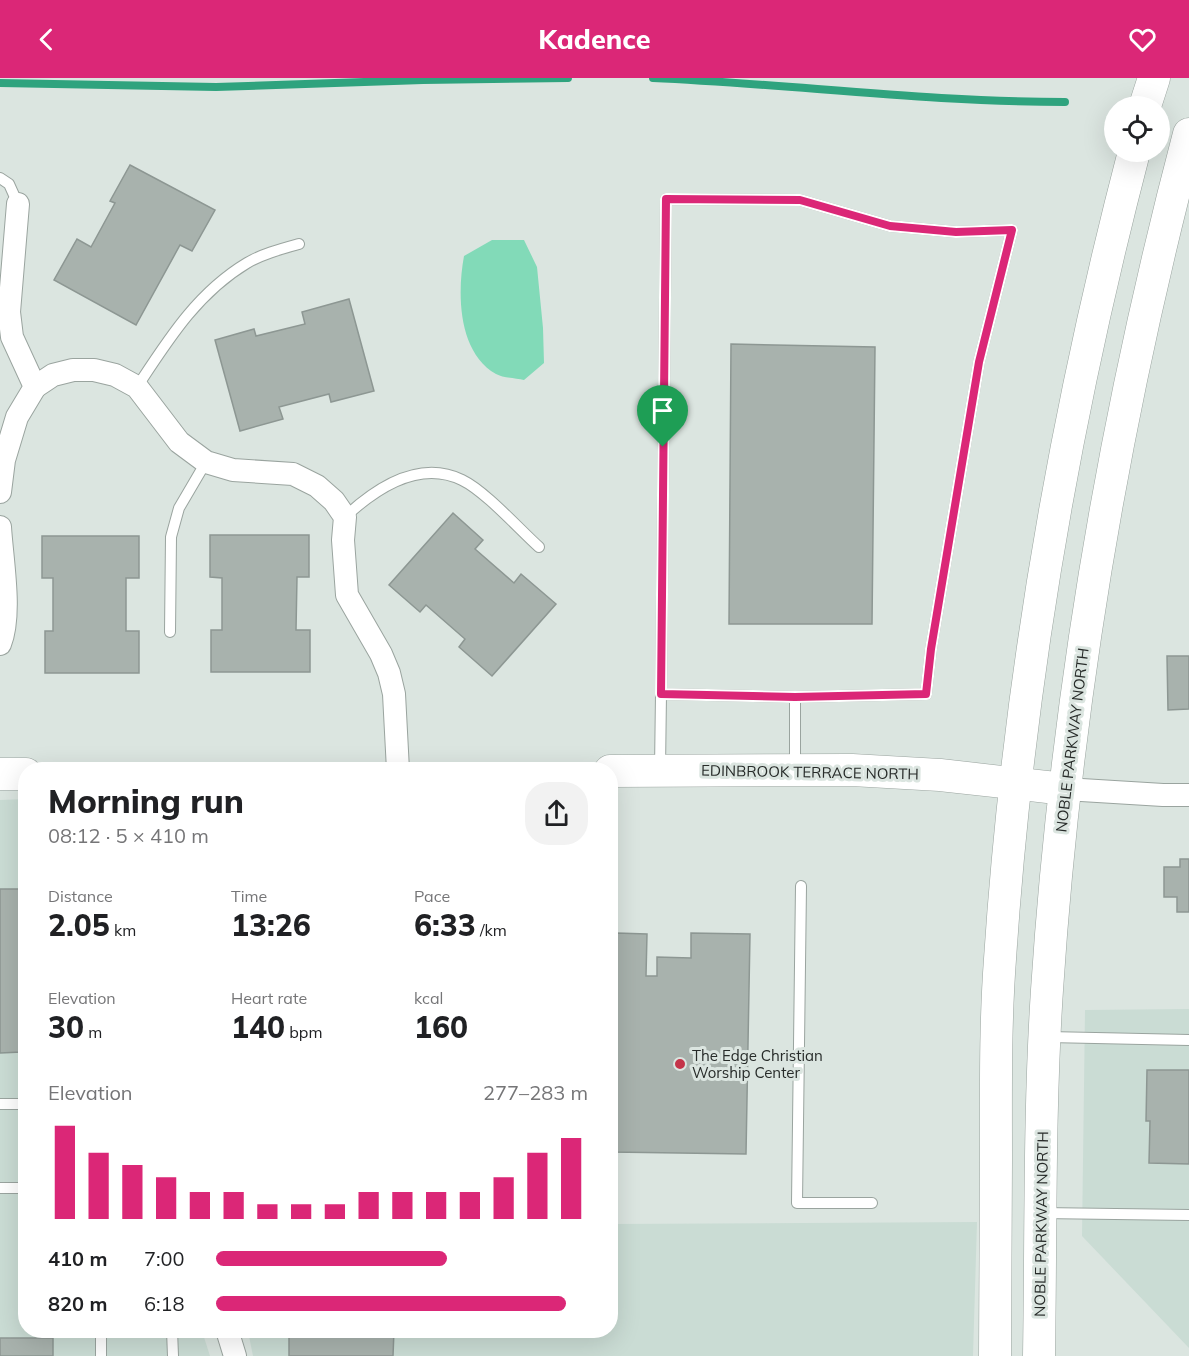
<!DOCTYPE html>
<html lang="en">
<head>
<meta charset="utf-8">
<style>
	body { margin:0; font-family:Mulish,sans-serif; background:#f2f2f2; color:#202124; height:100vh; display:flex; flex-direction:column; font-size:22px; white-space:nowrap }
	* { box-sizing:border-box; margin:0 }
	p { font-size:20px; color:#757577 }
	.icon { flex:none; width:33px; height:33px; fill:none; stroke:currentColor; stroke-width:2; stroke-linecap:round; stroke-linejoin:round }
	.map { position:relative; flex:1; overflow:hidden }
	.panel { position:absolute; left:18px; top:684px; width:600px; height:576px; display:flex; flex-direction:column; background:#fff; border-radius:24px; box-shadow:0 6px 24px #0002 }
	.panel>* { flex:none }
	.controls { position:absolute; left:1104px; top:18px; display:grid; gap:12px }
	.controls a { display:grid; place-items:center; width:66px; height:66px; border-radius:50%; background:#fff; box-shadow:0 6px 24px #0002; font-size:30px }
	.pin { position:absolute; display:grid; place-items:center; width:51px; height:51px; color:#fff; margin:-62px -26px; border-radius:50% 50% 50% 0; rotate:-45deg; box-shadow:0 0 6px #0007 }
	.pin .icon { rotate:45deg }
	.round { display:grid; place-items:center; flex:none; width:63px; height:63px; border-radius:24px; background:#f2f2f2 }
	.headline { display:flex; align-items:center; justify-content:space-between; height:102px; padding:0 30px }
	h1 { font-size:33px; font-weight:800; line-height:45px }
	.metrics { display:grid; grid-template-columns:repeat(3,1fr); gap:9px; height:102px; padding:6px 30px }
	.metrics div { display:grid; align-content:center }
	.metrics b { font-size:30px; font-weight:800 }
	.metrics small { font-size:16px; font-weight:400 }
	.metrics p { font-size:16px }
	.chart { height:168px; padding:12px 30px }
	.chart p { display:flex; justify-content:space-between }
	.chart svg { width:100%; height:108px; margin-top:6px; stroke:#db2777; stroke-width:6 }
	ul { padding:0 30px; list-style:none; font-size:20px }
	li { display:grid; grid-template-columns:96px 72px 1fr; align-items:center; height:45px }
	li i { height:15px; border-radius:8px; background:#db2777 }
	header { display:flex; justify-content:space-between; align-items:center; height:78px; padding:0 30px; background:#db2777; color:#fff; font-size:27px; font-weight:800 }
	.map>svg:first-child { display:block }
	.built { fill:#cadcd4 }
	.green { fill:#82dab8 }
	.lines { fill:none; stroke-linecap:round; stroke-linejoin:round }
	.stream { stroke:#2fa37e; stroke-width:8 }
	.building { fill:#a8b2ad; stroke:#8d9793; stroke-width:1.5 }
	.lane-casing { stroke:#9aa49f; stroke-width:12 }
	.street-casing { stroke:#9aa49f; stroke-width:24 }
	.secondary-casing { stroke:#9aa49f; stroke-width:33 }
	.lane { stroke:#fff; stroke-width:10 }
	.street { stroke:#fff; stroke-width:22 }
	.secondary { stroke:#fff; stroke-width:32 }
	.route-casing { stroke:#fff; stroke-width:12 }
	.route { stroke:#db2777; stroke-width:8 }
	.poi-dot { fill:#c43449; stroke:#dbe5e0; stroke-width:2 }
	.labels { text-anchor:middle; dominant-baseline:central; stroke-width:6; stroke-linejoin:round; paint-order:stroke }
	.street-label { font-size:15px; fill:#272b29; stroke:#dbe5e0 }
	.poi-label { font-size:15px; fill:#272b29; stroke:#dbe5e0; text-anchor:start }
</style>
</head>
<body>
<header><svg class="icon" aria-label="back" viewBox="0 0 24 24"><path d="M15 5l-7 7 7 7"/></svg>Kadence<svg class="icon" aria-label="heart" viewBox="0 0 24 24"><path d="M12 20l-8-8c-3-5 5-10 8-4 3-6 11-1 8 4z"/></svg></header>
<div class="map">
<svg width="1189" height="1278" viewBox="0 0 1189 1278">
	<rect width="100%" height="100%" fill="#dbe5e0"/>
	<!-- built -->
	<g class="built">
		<polygon points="26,721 26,1252 202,1253 210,1278 0,1278 0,722"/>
		<polygon points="1189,931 1189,1270 1082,1158 1085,932"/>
		<polygon points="977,1144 973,1278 253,1278 248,1253 610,1252 611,1146"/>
	</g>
	<!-- green -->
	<path class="green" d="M492,162H524L537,189L543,250L544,285L524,302C516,300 503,300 496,296C458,274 457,216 464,178Z"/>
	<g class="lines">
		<!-- stream -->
		<g class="stream">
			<path d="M653,0C790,6 928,24 1065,24"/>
			<polyline points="0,5 216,9 423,2 568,0"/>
		</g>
	</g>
	<!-- building -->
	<g class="building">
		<polygon points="130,87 215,132 192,173 180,167 136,247 54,202 77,161 91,169 115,125 110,123"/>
		<polygon points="349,221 374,313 331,324 329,316 279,329 283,341 240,353 215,262 254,251 256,258 305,246 302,234"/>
		<polygon points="731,266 875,269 872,546 729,546"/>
		<polygon points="453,435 483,462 475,471 514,505 521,496 556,526 492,598 459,569 465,561 426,527 420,534 389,507"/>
		<polygon points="210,457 309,457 309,499 297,499 296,552 310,552 310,594 211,594 211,552 222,552 222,500 210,499"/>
		<polygon points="42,458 139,458 139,500 126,500 126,553 139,553 139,595 45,595 45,553 53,553 53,500 42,500"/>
		<polygon points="1167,578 1189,578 1189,631 1168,632"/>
		<polygon points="1180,781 1189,781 1189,834 1177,834 1177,819 1164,819 1164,789 1180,789"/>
		<polygon points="0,811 21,811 21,974 0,975"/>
		<polygon points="616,855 647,856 646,898 657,898 657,879 691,880 691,855 750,856 746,1076 612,1074"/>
		<polygon points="1147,992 1189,992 1189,1086 1149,1085 1150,1043 1146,1043"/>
		<polygon points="289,1252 394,1252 393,1278 289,1278"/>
		<rect x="0" y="1260" width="53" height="18"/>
	</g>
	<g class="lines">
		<defs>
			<g id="lane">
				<polyline points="0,100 9,106 18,126"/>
				<path d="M137,309C168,262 197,215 247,185C262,176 281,171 299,166"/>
				<path d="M345,439C375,411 419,381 462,402C485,413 519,451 539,469"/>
				<polyline points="170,554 171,459 179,430 206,384"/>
				<polyline points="795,619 926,616 931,571 979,284 1012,152 956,154 890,148 800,122 666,121 661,616 795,619 795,691"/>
				<polyline points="660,691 661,616"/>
				<polyline points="801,808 797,1125 872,1125"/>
				<polyline points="1048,959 1189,962"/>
				<polyline points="0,1026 26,1026"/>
				<polyline points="0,1110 26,1110"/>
				<polyline points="1041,1135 1189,1137"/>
				<polyline points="101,1252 101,1278"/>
				<polyline points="172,1252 173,1278"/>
			</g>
			<g id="street">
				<polyline points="35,309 53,297 73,292 94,292 115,297 137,309 179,364 206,384 233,392 293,396 317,408 334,423 345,439 343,462 347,517 381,576 389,595 394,616 398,692"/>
				<polyline points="0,414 4,382 17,339 35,309 12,259 9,234 18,126"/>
				<path d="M0,449C2,482 12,536 0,566"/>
				<polyline points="1065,711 1163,717 1189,717"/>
				<polyline points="227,1252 235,1278"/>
			</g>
			<g id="secondary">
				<polyline points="1145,28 1154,0"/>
				<polyline points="610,693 852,692 940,697 1065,711"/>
				<polyline points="0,696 26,696"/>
				<path d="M995,1278C995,1213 996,1148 996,1082C996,1015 995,948 1000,881C1018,608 1065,338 1134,74"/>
				<path d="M1039,1278C1041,1156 1039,1034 1047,912C1066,622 1115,337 1189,56"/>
			</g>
		</defs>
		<!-- lane casing -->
		<use href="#lane" class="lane-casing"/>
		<!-- street casing -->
		<use href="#street" class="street-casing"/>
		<!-- secondary casing -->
		<use href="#secondary" class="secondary-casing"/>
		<!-- lane -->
		<use href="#lane" class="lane"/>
		<!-- street -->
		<use href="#street" class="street"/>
		<!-- secondary -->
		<use href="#secondary" class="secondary"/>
	</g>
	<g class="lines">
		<defs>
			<polygon id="route" points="666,121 800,122 890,148 956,154 1012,152 979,284 931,571 926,616 795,619 661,616"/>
		</defs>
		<!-- route casing -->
		<use href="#route" class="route-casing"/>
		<!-- route -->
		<use href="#route" class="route"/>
	</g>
	<!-- markers -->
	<circle class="poi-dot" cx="680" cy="986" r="6"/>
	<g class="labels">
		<!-- street labels -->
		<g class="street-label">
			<text transform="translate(1072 662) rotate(-83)">NOBLE PARKWAY NORTH</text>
			<text transform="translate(810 694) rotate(1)">EDINBROOK TERRACE NORTH</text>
			<text transform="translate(1041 1146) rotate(-89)">NOBLE PARKWAY NORTH</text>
		</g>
		<!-- poi labels -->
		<g class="poi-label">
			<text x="692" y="977">The Edge Christian<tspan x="692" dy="17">Worship Center</tspan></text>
		</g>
	</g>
</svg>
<div class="controls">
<a><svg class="icon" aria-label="locate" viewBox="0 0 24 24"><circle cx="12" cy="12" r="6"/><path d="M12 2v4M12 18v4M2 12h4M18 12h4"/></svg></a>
</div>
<div class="pin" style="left:663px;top:369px;background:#1e9e55"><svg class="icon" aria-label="arrive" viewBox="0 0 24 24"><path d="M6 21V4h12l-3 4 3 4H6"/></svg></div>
<section class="panel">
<div class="headline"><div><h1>Morning run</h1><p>08:12 · 5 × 410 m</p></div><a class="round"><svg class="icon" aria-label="share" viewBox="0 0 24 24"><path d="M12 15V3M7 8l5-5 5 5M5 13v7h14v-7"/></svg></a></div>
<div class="metrics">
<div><p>Distance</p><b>2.05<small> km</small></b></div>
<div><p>Time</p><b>13:26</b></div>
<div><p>Pace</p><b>6:33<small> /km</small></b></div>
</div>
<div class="metrics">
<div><p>Elevation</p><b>30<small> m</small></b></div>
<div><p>Heart rate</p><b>140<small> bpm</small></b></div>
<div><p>kcal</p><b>160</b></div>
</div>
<div class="chart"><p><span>Elevation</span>277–283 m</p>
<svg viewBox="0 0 160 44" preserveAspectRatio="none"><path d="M5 44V6M15 44V17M25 44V22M35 44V27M45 44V33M55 44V33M65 44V38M75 44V38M85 44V38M95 44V33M105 44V33M115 44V33M125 44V33M135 44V27M145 44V17M155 44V11"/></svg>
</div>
<ul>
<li><b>410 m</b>7:00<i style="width:62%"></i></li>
<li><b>820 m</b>6:18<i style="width:94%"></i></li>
</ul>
</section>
</div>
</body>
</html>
